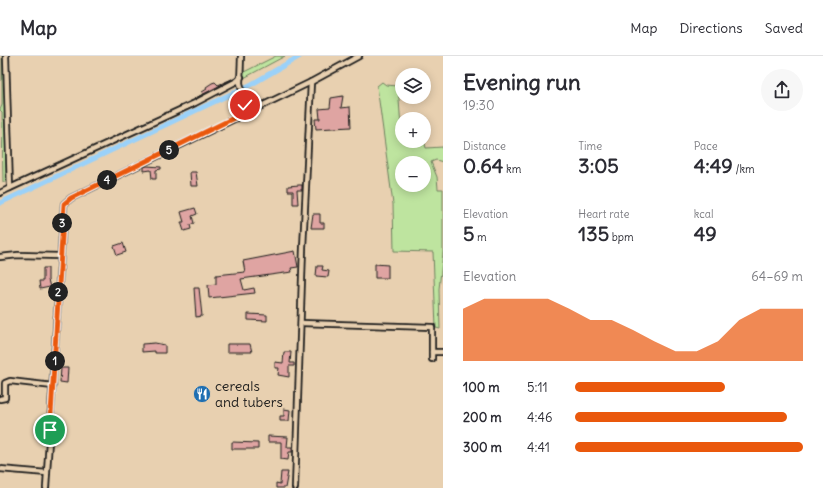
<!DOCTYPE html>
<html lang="en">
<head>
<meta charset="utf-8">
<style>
	body { margin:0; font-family:Delius,sans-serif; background:#f7f7f7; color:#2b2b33; height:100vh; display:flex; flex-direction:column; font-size:15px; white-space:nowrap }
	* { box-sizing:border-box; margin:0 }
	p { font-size:13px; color:#7c7c81 }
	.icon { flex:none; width:22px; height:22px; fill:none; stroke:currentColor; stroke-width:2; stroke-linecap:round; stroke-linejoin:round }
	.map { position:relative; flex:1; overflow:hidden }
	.panel { display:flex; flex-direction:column; background:#fff; width:380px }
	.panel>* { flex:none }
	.fabs { position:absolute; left:395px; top:12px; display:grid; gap:8px }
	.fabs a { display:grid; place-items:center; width:36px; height:36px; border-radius:50%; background:#fff; box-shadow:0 2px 10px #0003; font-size:20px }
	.pin { position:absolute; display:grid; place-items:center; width:34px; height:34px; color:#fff; margin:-17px; border:2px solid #fff; border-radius:50%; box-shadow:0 1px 4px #0007 }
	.km { position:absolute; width:20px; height:20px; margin:-10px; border-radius:50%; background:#222; color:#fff; font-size:11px; line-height:20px; text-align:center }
	.round { display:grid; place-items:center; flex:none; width:42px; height:42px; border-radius:21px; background:#f7f7f7 }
	.summary { display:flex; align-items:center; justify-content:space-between; height:68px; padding:0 20px }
	h1 { font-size:22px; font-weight:700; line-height:30px }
	.metrics { display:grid; grid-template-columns:repeat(3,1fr); gap:6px; height:68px; padding:4px 20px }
	.metrics div { display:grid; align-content:center }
	.metrics b { font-size:20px; font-weight:700 }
	.metrics small { font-size:11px; font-weight:400 }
	.metrics p { font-size:11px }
	.chart { height:112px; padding:8px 20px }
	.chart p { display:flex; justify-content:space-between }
	.chart svg { width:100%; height:72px; margin-top:4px; fill:#ea580c; opacity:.7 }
	ul { padding:0 20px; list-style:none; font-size:13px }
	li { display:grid; grid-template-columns:64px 48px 1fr; align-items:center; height:30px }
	li i { height:10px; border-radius:5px; background:#ea580c }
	header { display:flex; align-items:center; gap:24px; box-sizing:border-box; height:56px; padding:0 20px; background:#fff; border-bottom:1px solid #e1e1e2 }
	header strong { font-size:19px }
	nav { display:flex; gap:22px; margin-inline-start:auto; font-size:14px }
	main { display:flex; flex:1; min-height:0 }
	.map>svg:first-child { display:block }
	.green { fill:#bee49f; stroke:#6d805e; fill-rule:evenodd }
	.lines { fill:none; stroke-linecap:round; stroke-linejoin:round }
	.canal { stroke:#9ad1f9; stroke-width:5 }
	.building { fill:#dfa4a2; stroke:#1c1c1c }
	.street-casing { stroke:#1c1c1c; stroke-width:8 }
	.street { stroke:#e8d0b0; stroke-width:4.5 }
	.route-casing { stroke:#fff; stroke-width:8 }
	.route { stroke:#ea580c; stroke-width:5 }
	.labels { text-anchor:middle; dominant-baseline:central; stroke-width:3; stroke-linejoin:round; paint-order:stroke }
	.poi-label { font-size:14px; fill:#1c1c1c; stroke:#e8d0b0; text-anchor:start }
</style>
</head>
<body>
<header>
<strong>Map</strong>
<nav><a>Map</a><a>Directions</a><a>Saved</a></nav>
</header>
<main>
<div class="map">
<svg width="443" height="432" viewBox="0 0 443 432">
	<rect width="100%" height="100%" fill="#e8d0b0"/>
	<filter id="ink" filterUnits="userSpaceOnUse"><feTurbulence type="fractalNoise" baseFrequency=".025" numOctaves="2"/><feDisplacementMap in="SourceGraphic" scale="8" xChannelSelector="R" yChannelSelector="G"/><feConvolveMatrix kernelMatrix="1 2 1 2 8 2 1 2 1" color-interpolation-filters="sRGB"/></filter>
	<g filter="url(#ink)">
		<!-- green -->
		<g class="green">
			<polygon points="2,0 4,0 6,126 3,126 2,56 0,54 2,49"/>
			<polygon points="243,0 244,16 276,0 285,0 242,23"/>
			<path d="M382,26L386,29L398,30L402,85H424V83L426,92L443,91V106L436,104L431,106L437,121L438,133H443V196L439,233L440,273L436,272L433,196L394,195L393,148L377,30ZM402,107H424V129H402Z"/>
		</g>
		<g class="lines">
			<!-- canal -->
			<polyline class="canal" points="0,147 252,28 300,0"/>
		</g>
		<!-- building -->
		<g class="building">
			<polygon points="232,23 194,43 203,38 202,36 207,33 206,31 212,27 215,26 218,29"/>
			<polygon points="343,40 341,52 350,51 351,71 316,73 315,63 320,63 319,53 330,52 331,42"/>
			<polygon points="147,110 161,111 161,113 156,114 156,123 152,123 151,114 144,115 144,111"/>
			<polygon points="190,116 196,116 198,130 191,130"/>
			<polygon points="299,129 302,129 302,134 297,134 298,148 293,148 293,135 288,135 288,130"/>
			<polygon points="195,152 197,158 192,160 194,167 190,169 191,173 184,175 181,166 184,166 181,156"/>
			<polygon points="313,158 320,158 320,167 324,167 324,172 311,172"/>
			<polygon points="123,187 126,196 117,199 114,190"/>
			<polygon points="295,195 298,211 291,212 292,216 241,223 244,234 254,232 255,237 209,242 208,229 216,228 216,219 245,216 243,205"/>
			<polygon points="375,208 388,209 388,222 375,222"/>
			<polygon points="317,210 323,210 322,214 329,215 328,221 316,220"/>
			<polygon points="43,212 48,212 48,224 50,231 40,233 39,225 43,225"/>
			<polygon points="194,232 199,232 202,260 196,261"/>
			<polygon points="248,258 267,259 267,265 248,264"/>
			<polygon points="155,287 165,289 165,297 155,297 155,295 142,296 142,288"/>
			<polygon points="227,288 250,288 252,296 227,296"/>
			<polygon points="284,296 291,296 290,307 294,307 294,310 289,310 289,321 278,319 279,312 275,312 275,306 283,307"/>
			<polygon points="61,312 68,312 67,327 60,326"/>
			<polygon points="284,353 290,354 289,365 280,365 280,360 284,360"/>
			<polygon points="268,380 288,381 287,391 292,391 292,396 289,396 288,404 281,403 281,386 268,386"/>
			<polygon points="232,386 258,387 258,393 232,393"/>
			<polygon points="281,416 288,416 285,432 276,432 276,427 280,428"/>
		</g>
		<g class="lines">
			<defs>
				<g id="street">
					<polyline points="241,0 240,27 248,55"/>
					<polyline points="10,132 195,47 237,25 241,21"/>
					<polyline points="0,137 10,132 6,0"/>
					<polyline points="0,201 18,199 60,200"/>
					<polyline points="301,267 432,271 432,303"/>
					<polyline points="432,296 443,296"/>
					<polyline points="0,343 5,342 5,327 10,325 53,330"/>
					<polyline points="0,413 47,417"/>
					<polyline points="46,432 64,148 71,142 311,26 359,0"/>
					<polyline points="295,432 303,192 311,26"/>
				</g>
			</defs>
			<!-- street casing -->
			<use href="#street" class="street-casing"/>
			<!-- street -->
			<use href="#street" class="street"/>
		</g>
	</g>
	<g class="lines" filter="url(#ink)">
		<defs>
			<polyline id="route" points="50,374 64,148 71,142 248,55 245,49"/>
		</defs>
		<!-- route casing -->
		<use href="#route" class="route-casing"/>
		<!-- route -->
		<use href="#route" class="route"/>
	</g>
	<!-- icons -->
	<defs>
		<symbol id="restaurant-disc" viewBox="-11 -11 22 22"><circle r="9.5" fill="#1f6fb2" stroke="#e8d0b0"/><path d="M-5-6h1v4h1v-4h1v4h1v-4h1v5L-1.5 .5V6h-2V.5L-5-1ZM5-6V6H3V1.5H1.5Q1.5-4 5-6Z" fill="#fff"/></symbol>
	</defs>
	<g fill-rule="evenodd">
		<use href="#restaurant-disc" x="192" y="328" width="20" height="20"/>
	</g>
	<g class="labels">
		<!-- poi labels -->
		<g class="poi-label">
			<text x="215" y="330">cereals<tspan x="215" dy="16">and tubers</tspan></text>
		</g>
	</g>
</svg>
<div class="fabs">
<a><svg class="icon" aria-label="layers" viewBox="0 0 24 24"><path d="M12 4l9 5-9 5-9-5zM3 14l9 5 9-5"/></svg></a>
<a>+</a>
<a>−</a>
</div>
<div class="pin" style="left:50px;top:374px;background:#1e9e55"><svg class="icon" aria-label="arrive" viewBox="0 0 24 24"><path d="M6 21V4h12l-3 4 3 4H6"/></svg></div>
<div class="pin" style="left:245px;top:49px;background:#d93025"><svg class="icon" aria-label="check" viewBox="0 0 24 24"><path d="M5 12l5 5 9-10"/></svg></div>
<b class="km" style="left:55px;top:305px">1</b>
<b class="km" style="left:58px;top:236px">2</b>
<b class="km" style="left:62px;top:167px">3</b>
<b class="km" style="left:107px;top:124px">4</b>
<b class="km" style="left:169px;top:94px">5</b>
</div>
<section class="panel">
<div class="summary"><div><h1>Evening run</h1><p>19:30</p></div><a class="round"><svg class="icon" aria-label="share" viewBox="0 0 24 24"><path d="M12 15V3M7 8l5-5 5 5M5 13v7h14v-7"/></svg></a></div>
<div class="metrics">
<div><p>Distance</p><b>0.64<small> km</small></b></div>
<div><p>Time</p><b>3:05</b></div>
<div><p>Pace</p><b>4:49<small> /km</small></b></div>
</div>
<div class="metrics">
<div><p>Elevation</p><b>5<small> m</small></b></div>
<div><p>Heart rate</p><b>135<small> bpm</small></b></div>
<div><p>kcal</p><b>49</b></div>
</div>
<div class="chart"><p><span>Elevation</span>64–69 m</p>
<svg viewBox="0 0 160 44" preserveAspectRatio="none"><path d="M0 44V12L10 6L20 6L30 6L40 6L50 12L60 19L70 19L80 25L90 32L100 38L110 38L120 32L130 19L140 12L150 12L160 12V44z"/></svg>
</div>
<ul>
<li><b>100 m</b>5:11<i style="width:66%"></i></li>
<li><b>200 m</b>4:46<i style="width:93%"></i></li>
<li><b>300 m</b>4:41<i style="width:100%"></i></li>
</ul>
</section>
</main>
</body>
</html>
